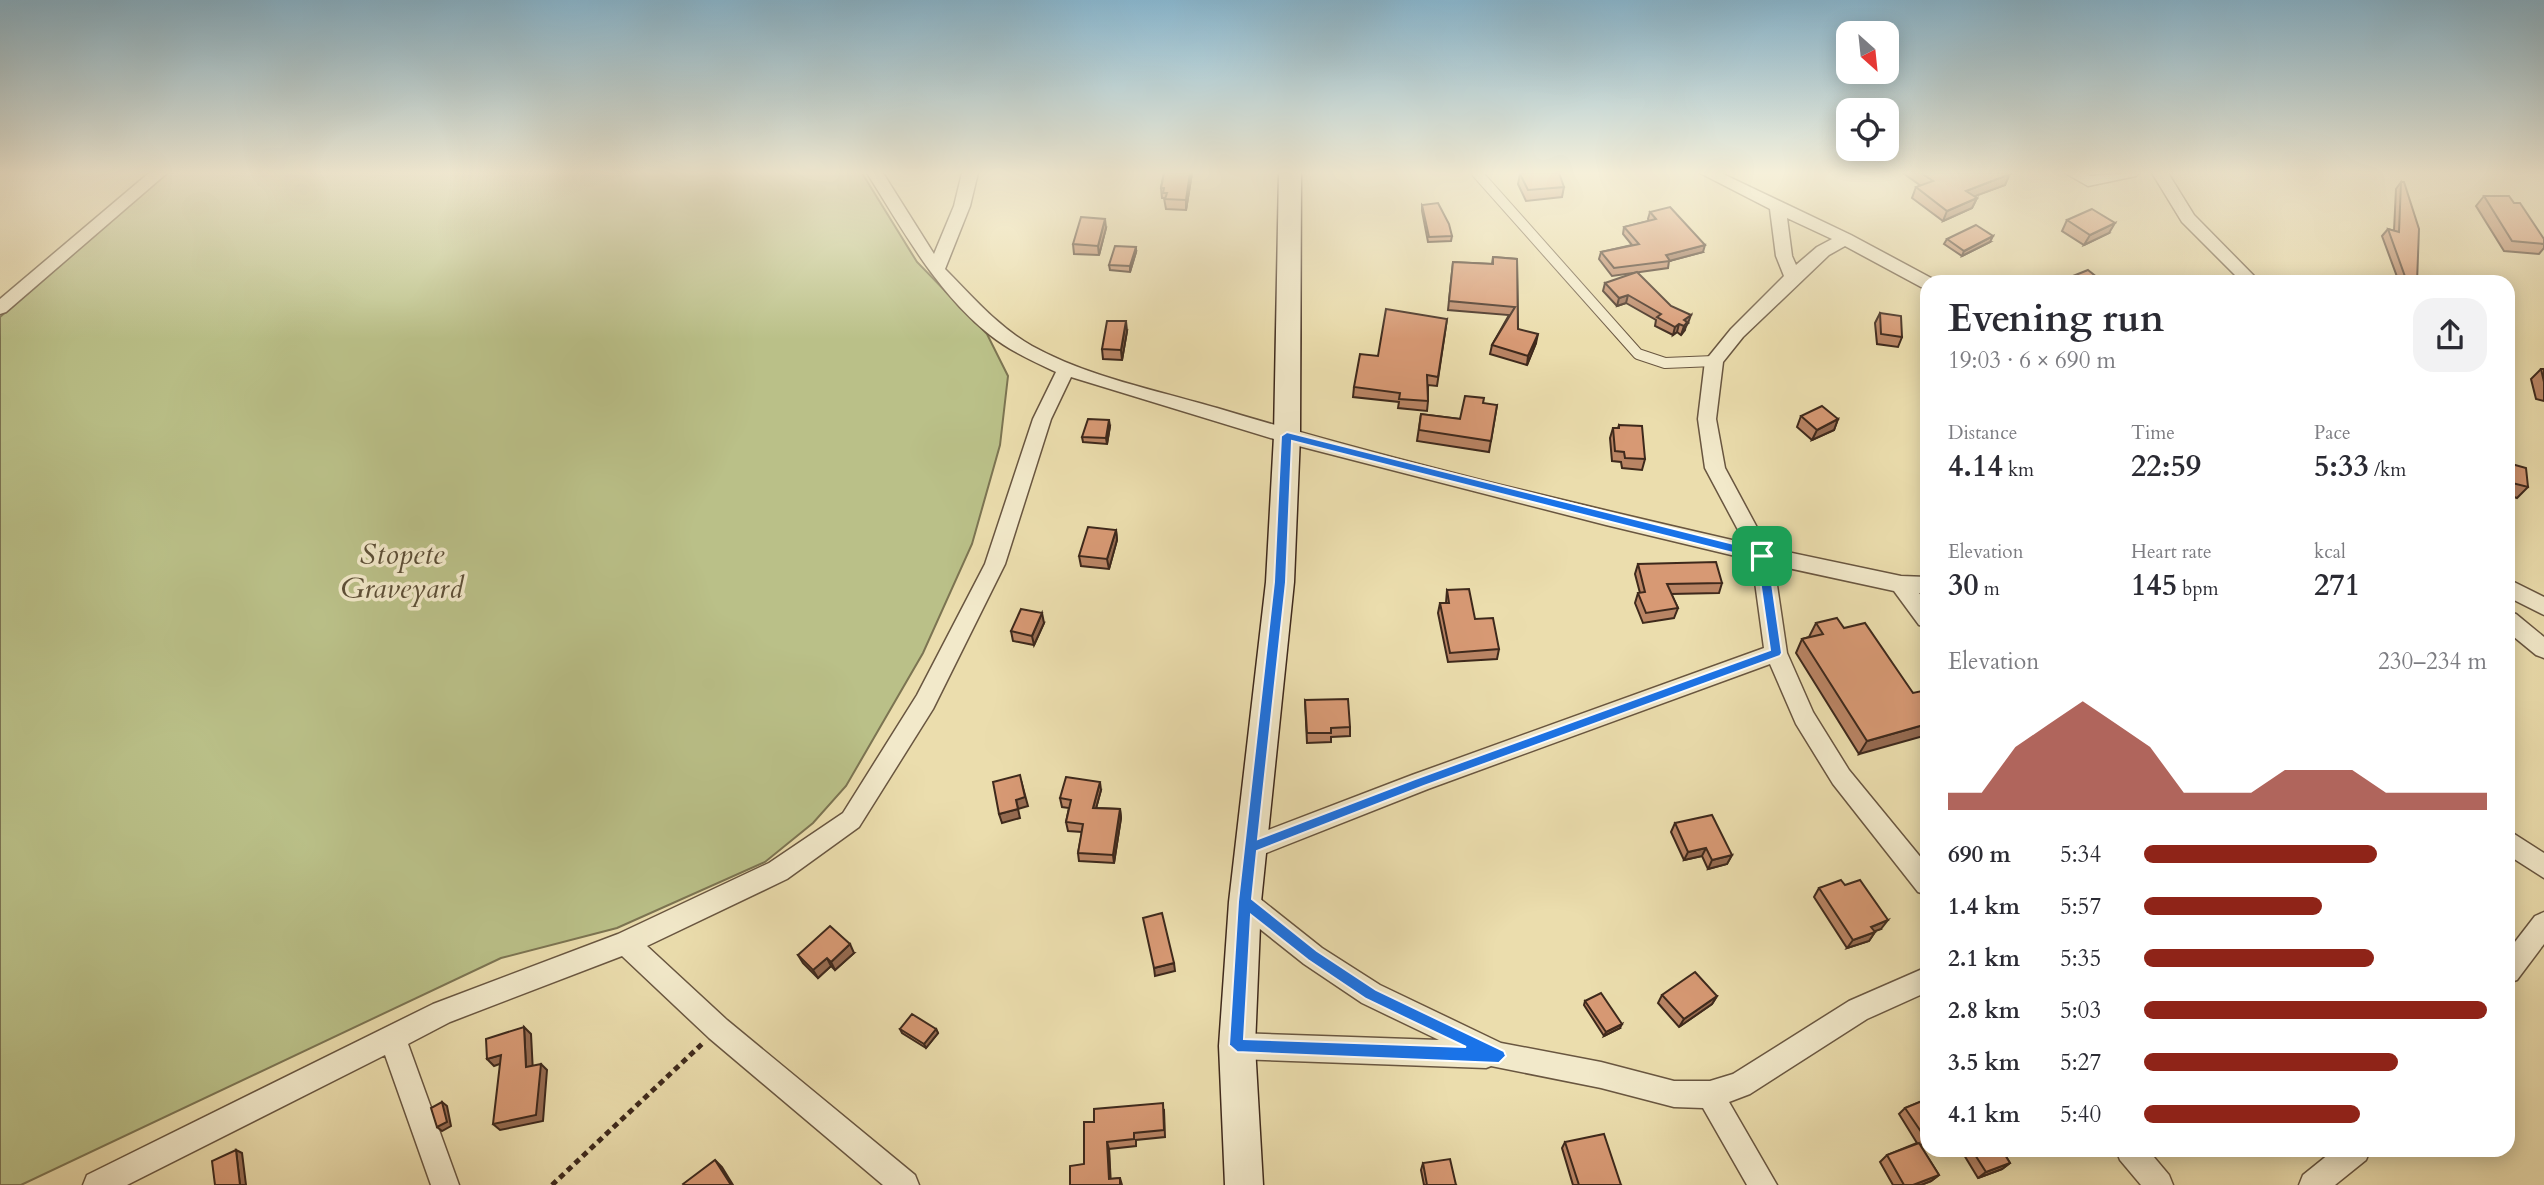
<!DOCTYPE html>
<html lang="en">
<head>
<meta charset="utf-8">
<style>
	body { margin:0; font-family:Cardo,serif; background:#f2f2f3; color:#2b2b33; height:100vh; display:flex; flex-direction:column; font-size:26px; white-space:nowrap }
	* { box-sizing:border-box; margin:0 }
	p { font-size:23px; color:#7c7c81 }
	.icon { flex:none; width:38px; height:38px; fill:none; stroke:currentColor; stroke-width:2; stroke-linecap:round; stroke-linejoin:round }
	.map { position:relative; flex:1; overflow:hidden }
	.details { position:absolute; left:1920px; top:275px; width:595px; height:882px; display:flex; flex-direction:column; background:#fff; border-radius:21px; box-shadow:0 4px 18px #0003 }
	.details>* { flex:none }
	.needle { width:46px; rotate:153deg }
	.fabs { position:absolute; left:1836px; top:21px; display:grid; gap:14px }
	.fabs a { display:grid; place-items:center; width:63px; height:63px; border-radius:14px; background:#fff; box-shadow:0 4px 18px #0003; font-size:35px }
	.pin { position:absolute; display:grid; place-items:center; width:60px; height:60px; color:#fff; margin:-30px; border-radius:14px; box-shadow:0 4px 10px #0006 }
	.round { display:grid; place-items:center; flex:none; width:74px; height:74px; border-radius:21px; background:#f2f2f3 }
	.head { display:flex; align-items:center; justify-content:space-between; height:119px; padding:0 28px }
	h1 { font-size:38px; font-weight:800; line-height:52px }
	.metrics { display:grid; grid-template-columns:repeat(3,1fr); gap:10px; height:119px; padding:7px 28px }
	.metrics div { display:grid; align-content:center }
	.metrics b { font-size:30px; font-weight:800 }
	.metrics small { font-size:19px; font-weight:400 }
	.metrics p { font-size:19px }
	.chart { height:196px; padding:14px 28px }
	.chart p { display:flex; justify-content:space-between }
	.chart svg { width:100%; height:126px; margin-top:7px; fill:#8f2418; opacity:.7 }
	ul { padding:0 28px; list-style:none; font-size:23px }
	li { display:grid; grid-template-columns:112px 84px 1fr; align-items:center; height:52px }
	li i { height:18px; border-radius:9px; background:#8f2418 }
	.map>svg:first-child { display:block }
	.green { fill:#bac088; stroke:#7c7452; stroke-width:2 }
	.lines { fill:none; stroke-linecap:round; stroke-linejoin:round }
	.lane-casing { stroke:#695640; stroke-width:12 }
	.street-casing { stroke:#695640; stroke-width:3 }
	.secondary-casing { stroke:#3e291c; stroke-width:3 }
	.path { stroke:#3e291c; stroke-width:5; stroke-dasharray:6 4.5; stroke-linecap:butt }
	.lane { stroke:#f2e9ca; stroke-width:10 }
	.street { fill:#f2e9ca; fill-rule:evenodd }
	.secondary { fill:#f2e9ca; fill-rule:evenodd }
	.wall { fill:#b98464; stroke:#3e291c; stroke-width:2 }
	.shaded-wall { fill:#966b51; stroke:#3e291c; stroke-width:2 }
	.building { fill:#d79974; stroke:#3e291c; stroke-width:2 }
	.route { fill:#1a73e8; stroke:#fff; stroke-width:2; fill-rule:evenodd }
	.labels { text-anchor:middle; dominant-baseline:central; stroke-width:7; stroke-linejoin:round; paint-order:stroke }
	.park-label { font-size:30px; font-style:italic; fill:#5d4f37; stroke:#f2e9ca }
</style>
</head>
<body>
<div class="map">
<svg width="2544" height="1185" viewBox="0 0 2544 1185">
	<rect width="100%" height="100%" fill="#ebddad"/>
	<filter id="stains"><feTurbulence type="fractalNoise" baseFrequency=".00286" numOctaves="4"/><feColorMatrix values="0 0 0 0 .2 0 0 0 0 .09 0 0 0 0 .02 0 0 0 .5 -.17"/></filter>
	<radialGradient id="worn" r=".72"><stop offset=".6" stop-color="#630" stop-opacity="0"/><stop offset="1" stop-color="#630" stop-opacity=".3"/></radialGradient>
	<!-- green -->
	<polygon class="green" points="166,173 862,173 917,262 987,334 1008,376 1000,445 972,544 923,653 846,786 813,823 765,862 617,928 501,958 21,1185 0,1185 0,317"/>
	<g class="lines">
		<defs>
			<polyline id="lane" points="1477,173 1638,354 1665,363 1714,361"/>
			<g id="street">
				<polygon points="149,173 167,173 6,312 0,314 0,299"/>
				<path d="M867,173H883L934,254L954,206L962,173H978L970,206L945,269C972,296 998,327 1032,346C1088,377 1156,390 1217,408C1390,460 1568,502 1745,543L1705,468L1698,419L1705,361L1731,329L1784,276L1776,256L1770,209L1700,173H1721L1851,235L1933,279L1935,282H1927V288L1921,287L1845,246L1829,255L1743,337L1723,362L1716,419L1725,468L1768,548L1901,576L1927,577V593H1919L1927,603V627L1919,625L1894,591L1774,565L1787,653L1813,712L1849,770L1927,865V895L1918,892L1833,784L1796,724L1770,664L1428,789L1251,859L1242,856L1239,848L1242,840L1412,775L1764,648L1752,560L1606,525L1287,443L1071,377L1051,419L1005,564L933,709L859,827L787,879L647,946L727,1020L915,1175L919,1185H883L709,1038L622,956L450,1022L408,1044L459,1185H431L385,1055L127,1185H83L87,1175L433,1004L618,934L769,863L843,813L917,695L985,564L1033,419L1056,372C1033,361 1010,351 990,335C936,292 903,230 867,173ZM1787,218L1832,239L1817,247L1796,265L1792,256Z"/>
				<polygon points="2065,173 2085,173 2090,176 2138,173 2136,176 2088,186"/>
				<polygon points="2152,173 2168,173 2194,215 2260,282 2242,282 2182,222"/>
				<polygon points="2508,579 2544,597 2544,615 2508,597"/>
				<polygon points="2508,612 2516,614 2544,637 2544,658 2536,655 2508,632"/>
				<polygon points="2508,830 2544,853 2544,878 2508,855"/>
				<polygon points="1245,891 1254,894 1322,948 1380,985 1501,1043 1601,1062 1674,1081 1710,1081 1733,1074 1849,1001 1927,967 1927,992 1867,1019 1750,1094 1729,1102 1777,1185 1747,1185 1703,1108 1674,1107 1601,1088 1491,1066 1486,1068 1237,1059 1228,1055 1224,1046 1228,1037 1237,1033 1439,1040 1362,1003 1304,964 1236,910 1233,902 1236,894"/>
				<polygon points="2544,912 2544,944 2517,980 2508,983 2508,951 2535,916"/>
				<polygon points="2116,1150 2148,1150 2169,1175 2173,1185 2141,1185 2120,1160"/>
				<polygon points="2334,1150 2370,1150 2366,1160 2335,1185 2299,1185 2303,1175"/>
			</g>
			<polygon id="secondary" points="1279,173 1301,173 1300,436 1294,582 1261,902 1255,1046 1263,1185 1225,1185 1219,1046 1229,902 1266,582 1274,436"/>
		</defs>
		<!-- lane casing -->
		<use href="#lane" class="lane-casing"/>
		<!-- street casing -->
		<use href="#street" class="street-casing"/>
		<!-- secondary casing -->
		<use href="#secondary" class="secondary-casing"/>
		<!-- path -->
		<polyline class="path" points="552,1185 702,1044"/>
		<!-- lane -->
		<use href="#lane" class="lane"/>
		<!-- street -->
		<use href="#street" class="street"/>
		<!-- secondary -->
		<use href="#secondary" class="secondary"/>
	</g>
	<!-- wall -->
	<g class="wall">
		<polygon points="1164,173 1192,173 1186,210 1166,209 1164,198 1162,198 1161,188"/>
		<polygon points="1903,173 2007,173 2005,185 1974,196 1977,198 1972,208 1943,221 1912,198 1916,187 1921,186"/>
		<polygon points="1520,174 1564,187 1562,197 1526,201 1518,184"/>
		<polygon points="2401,182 2417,282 2399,282 2382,236 2388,229 2394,231 2396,189"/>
		<polygon points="2484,196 2544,239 2544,248 2539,254 2504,251 2476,206"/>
		<polygon points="1422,205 1452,236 1451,241 1428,242 1422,211"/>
		<polygon points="1650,212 1703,252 1669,261 1668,268 1612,276 1599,259 1601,252 1632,245 1623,234 1624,227 1649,221 1648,219"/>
		<polygon points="2067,220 2109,233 2084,245 2062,231"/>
		<polygon points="1106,228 1099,255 1074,254 1073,244"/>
		<polygon points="1947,239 1990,242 1962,256 1944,244"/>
		<polygon points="1136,252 1130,272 1110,270 1109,265"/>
		<polygon points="1493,257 1517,259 1518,329 1536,343 1527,365 1490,354 1492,345 1509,315 1448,310 1453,262 1492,264"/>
		<polygon points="1605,283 1688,323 1686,324 1685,330 1681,335 1677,332 1673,335 1655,326 1656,320 1626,303 1617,306 1603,291"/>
		<polygon points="1880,313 1902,337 1898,347 1877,344 1875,323"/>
		<polygon points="1447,319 1437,386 1428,385 1428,401 1427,411 1398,408 1399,402 1353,397 1354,387 1378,356"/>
		<polygon points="1127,331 1122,360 1103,359 1102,349"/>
		<polygon points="2541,369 2544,369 2544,401 2536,399 2531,379"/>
		<polygon points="1497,405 1489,452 1417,441 1421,414 1460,419"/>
		<polygon points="1801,416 1838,419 1834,430 1812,440 1797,427"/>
		<polygon points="1619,425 1645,459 1642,470 1622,468 1621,462 1612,461 1610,438 1613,428 1618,428"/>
		<polygon points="1110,426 1107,444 1083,442 1082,437"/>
		<polygon points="2508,463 2528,487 2517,498 2508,495"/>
		<polygon points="1116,530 1117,540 1109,569 1081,566 1079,556"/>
		<polygon points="1638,564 1722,583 1719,593 1671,594 1678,608 1674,618 1643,623 1635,603 1638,593 1640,593 1635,574"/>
		<polygon points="1447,590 1475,619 1499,649 1497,659 1448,662 1438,613 1440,603 1446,603"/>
		<polygon points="1044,623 1034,645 1013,641 1011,631"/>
		<polygon points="1816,623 1844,628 1913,693 1859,754 1796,653 1802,639 1809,637"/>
		<polygon points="1305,700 1350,727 1350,736 1331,737 1331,742 1307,743"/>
		<polygon points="1101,790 1096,808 1120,809 1121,818 1114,863 1079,861 1078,853 1082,832 1068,831 1066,822 1069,808 1062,807 1060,798"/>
		<polygon points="1675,823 1732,855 1727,864 1708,869 1702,856 1684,860 1671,832"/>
		<polygon points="1845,885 1881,929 1874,931 1875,932 1869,941 1847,948 1814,897 1819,888"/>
		<polygon points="854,953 835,970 831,966 818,978 803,963 798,955"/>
		<polygon points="1662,995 1717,996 1712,1004 1679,1027 1658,1003"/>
		<polygon points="1585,1001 1620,1028 1604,1036 1584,1005"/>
		<polygon points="900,1029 936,1029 938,1033 926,1048 902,1033"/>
		<polygon points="1927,1099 1927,1142 1920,1145 1939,1175 1931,1181 1921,1185 1893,1185 1880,1162 1887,1155 1917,1143 1899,1114 1905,1108"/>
		<polygon points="1164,1110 1165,1137 1136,1140 1136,1146 1109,1149 1110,1179 1120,1178 1122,1185 1070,1185 1084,1164 1094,1122"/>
		<polygon points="1565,1142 1621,1185 1573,1185 1562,1148"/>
		<polygon points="1961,1150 2002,1150 2010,1163 2002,1169 1978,1178"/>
		<polygon points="1423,1163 1456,1185 1424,1185 1421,1170"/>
	</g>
	<!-- shaded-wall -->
	<g class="shaded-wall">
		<polygon points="1190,173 1192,173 1186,210 1186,200"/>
		<polygon points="2010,174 2005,185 1962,201 1966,191"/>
		<polygon points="1977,198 1972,208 1943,221 1947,211"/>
		<polygon points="1105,219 1106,228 1099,255 1098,246"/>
		<polygon points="2115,223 2109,233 2084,245 2090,235"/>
		<polygon points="1993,236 1990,242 1962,256 1964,251"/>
		<polygon points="1705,245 1703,252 1669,261 1666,255"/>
		<polygon points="1136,247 1136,252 1130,272 1130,266"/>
		<polygon points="1628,295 1626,303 1617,306 1619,298"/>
		<polygon points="1691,315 1688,323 1681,335 1684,326 1684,320"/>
		<polygon points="1126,321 1127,331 1122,360 1121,350"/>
		<polygon points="1679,324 1677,332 1673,335 1675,327"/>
		<polygon points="1538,334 1536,343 1527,365 1528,356"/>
		<polygon points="1838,419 1834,430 1812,440 1817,430"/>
		<polygon points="1109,420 1110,426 1107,444 1106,438"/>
		<polygon points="1116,530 1117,540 1109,569 1107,559"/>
		<polygon points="1042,613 1044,623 1034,645 1032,636"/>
		<polygon points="1927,724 1927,735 1859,754 1867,741"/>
		<polygon points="1100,782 1101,790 1094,816 1093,808"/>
		<polygon points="1022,784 1028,806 1018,809 1016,800"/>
		<polygon points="1018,809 1020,818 1002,823 999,814"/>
		<polygon points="1120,809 1121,818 1114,863 1113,855"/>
		<polygon points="1706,848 1702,856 1684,860 1688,852"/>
		<polygon points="1732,855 1727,864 1708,869 1712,860"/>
		<polygon points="1888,920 1881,929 1865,935 1871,927"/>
		<polygon points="1875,932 1869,941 1847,948 1853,940"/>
		<polygon points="850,944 854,953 835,970 831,962"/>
		<polygon points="827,958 831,966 818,978 813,970"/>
		<polygon points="1174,963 1175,971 1155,976 1154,968"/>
		<polygon points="1717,996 1712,1004 1679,1027 1684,1019"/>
		<polygon points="1622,1024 1620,1028 1604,1036 1606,1032"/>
		<polygon points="524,1027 531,1034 533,1073 526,1067"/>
		<polygon points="936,1029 938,1033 926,1048 924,1044"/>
		<polygon points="501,1055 508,1061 494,1066 487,1059"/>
		<polygon points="541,1064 547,1070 543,1121 500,1130 493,1124"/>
		<polygon points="442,1102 447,1106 451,1126 442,1131 437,1127"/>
		<polygon points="1107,1142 1109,1149 1111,1185 1109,1179"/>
		<polygon points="236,1150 242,1153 246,1185 240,1185"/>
		<polygon points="715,1160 722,1167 733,1185 731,1185"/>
		<polygon points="2010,1163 2002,1169 1978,1178 1986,1172"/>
		<polygon points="1939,1175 1931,1181 1921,1185 1913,1185"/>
	</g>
	<!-- building -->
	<g class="building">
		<polygon points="1164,173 1190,173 1186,200 1165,199 1167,193 1163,193 1164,188 1161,188"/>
		<polygon points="1525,173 1559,173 1564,187 1528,190 1520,174"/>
		<polygon points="1921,173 2007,173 2010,174 1966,191 1977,198 1947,211 1916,187 1933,181"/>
		<polygon points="2401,182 2404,182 2419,229 2417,282 2407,282 2388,229 2399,232"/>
		<polygon points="2484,196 2509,196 2514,203 2520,203 2544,239 2544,244 2512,241"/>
		<polygon points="1438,203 1449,224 1452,236 1429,237 1422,205"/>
		<polygon points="1670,207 1705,245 1666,255 1670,261 1614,268 1601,252 1639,244 1624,227 1656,219 1650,212"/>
		<polygon points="2092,209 2115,223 2090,235 2067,220"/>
		<polygon points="1081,217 1105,219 1098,246 1073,244"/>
		<polygon points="1976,225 1993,236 1964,251 1947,239"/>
		<polygon points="1115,246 1136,247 1130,266 1109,265"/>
		<polygon points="1493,257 1517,259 1518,329 1538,334 1528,356 1492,345 1515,307 1449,301 1453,262 1493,264"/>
		<polygon points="2088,270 2103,282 2058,282"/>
		<polygon points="1637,272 1671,306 1691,315 1684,320 1687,322 1684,326 1679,324 1675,327 1657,317 1661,314 1628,295 1619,298 1605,283"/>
		<polygon points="1386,309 1447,319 1438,377 1427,375 1428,401 1399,399 1400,393 1354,387 1360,354 1378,356"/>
		<polygon points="1880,313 1901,316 1902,337 1881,334"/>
		<polygon points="1107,321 1126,321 1121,350 1102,349"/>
		<polygon points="2541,369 2544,369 2544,382"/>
		<polygon points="1465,396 1484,398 1483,403 1497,405 1491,441 1419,430 1421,414 1460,419"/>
		<polygon points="1822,406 1838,419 1817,430 1801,416"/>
		<polygon points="1088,419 1109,420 1106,438 1082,437"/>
		<polygon points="1619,425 1642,426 1645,459 1625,458 1624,452 1615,451 1613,428 1619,428"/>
		<polygon points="2508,463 2526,468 2528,487 2508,482"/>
		<polygon points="1088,527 1116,530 1107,559 1079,556"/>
		<polygon points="1716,562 1722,583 1667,584 1678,608 1646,613 1638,593 1645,592 1638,564"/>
		<polygon points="1469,589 1475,619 1493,618 1499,649 1450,653 1440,603 1449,603 1447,590"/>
		<polygon points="1021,609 1042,613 1032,636 1011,631"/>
		<polygon points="1837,618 1844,628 1865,623 1913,693 1927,690 1927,724 1867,741 1802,639 1823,634 1816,623"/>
		<polygon points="1348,699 1350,727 1331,728 1331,733 1307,733 1305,700"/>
		<polygon points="1020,775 1025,797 1016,800 1018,809 999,814 993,782"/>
		<polygon points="1066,777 1100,782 1093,808 1120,809 1113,855 1078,853 1083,824 1066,822 1071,800 1060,798"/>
		<polygon points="1712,815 1732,855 1712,860 1706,848 1688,852 1675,823"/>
		<polygon points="1841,880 1845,885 1860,880 1888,920 1871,927 1875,932 1853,940 1819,888"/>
		<polygon points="1162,913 1174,963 1154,968 1143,918"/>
		<polygon points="830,926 850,944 831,962 827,958 813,970 798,955"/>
		<polygon points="1695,972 1717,996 1684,1019 1662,995"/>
		<polygon points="1601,993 1622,1024 1606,1032 1585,1001"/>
		<polygon points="912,1014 936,1029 924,1044 900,1029"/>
		<polygon points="524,1027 526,1067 541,1064 536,1115 493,1124 501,1055 487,1059 486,1039"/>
		<polygon points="1927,1099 1927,1139 1926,1139 1905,1108"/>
		<polygon points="442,1102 447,1122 437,1127 431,1108"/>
		<polygon points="1163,1103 1164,1130 1134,1133 1134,1139 1107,1142 1109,1179 1120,1178 1120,1185 1070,1185 1070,1166 1084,1164 1084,1122 1094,1122 1094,1109"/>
		<polygon points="1604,1134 1621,1185 1579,1185 1565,1142"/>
		<polygon points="1919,1143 1939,1175 1913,1185 1904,1185 1887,1155"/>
		<polygon points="236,1150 240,1185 215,1185 212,1161"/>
		<polygon points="1972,1150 2002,1150 2010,1163 1986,1172"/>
		<polygon points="1450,1159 1456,1185 1427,1185 1423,1163"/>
		<polygon points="715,1160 731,1185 684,1185 683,1184"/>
	</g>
	<!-- sky -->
	<linearGradient id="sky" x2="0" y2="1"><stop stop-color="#88b7d0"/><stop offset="0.51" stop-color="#f6f0da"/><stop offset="1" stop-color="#f6f0da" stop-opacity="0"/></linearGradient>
	<rect width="2544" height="339" fill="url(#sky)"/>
	<!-- route -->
	<path class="route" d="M1287,432L1762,551L1768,556L1782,653L1780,656L1424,786L1257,851L1252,899L1317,951L1376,990L1504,1051L1506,1056L1499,1063L1237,1052L1229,1045L1238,902L1274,582L1281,436ZM1292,441L1757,559L1770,650L1415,779L1258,839L1286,582ZM1251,915L1308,960L1366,999L1466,1047L1244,1039Z"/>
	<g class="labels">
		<!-- park labels -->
		<g class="park-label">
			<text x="402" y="554">Stopete<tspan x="402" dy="34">Graveyard</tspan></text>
		</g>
	</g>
	<rect width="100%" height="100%" filter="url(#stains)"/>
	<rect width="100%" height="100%" fill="url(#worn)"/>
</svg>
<div class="fabs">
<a><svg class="needle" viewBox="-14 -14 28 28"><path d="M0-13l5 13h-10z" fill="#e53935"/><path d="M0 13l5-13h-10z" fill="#7c7c81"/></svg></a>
<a><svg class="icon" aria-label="locate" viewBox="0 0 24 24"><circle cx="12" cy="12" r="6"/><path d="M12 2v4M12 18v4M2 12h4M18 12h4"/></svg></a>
</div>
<div class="pin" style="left:1762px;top:556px;background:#1e9e55"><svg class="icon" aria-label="arrive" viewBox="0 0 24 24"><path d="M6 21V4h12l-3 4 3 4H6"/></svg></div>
<section class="details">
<div class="head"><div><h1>Evening run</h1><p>19:03 · 6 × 690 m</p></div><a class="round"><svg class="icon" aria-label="share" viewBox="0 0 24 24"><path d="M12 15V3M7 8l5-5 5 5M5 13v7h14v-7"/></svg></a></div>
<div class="metrics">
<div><p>Distance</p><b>4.14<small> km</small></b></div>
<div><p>Time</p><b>22:59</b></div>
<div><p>Pace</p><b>5:33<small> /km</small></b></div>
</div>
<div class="metrics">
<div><p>Elevation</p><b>30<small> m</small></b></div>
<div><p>Heart rate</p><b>145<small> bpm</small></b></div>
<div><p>kcal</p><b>271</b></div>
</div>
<div class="chart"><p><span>Elevation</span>230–234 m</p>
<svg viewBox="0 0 160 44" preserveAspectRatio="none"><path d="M0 44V38L10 38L20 22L30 14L40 6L50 14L60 22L70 38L80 38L90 38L100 30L110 30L120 30L130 38L140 38L150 38L160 38V44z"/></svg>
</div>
<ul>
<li><b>690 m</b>5:34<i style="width:68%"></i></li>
<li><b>1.4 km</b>5:57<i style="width:52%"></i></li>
<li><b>2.1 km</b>5:35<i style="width:67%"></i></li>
<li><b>2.8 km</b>5:03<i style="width:100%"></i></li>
<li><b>3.5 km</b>5:27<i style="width:74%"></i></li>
<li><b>4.1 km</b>5:40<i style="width:63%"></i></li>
</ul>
</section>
</div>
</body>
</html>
